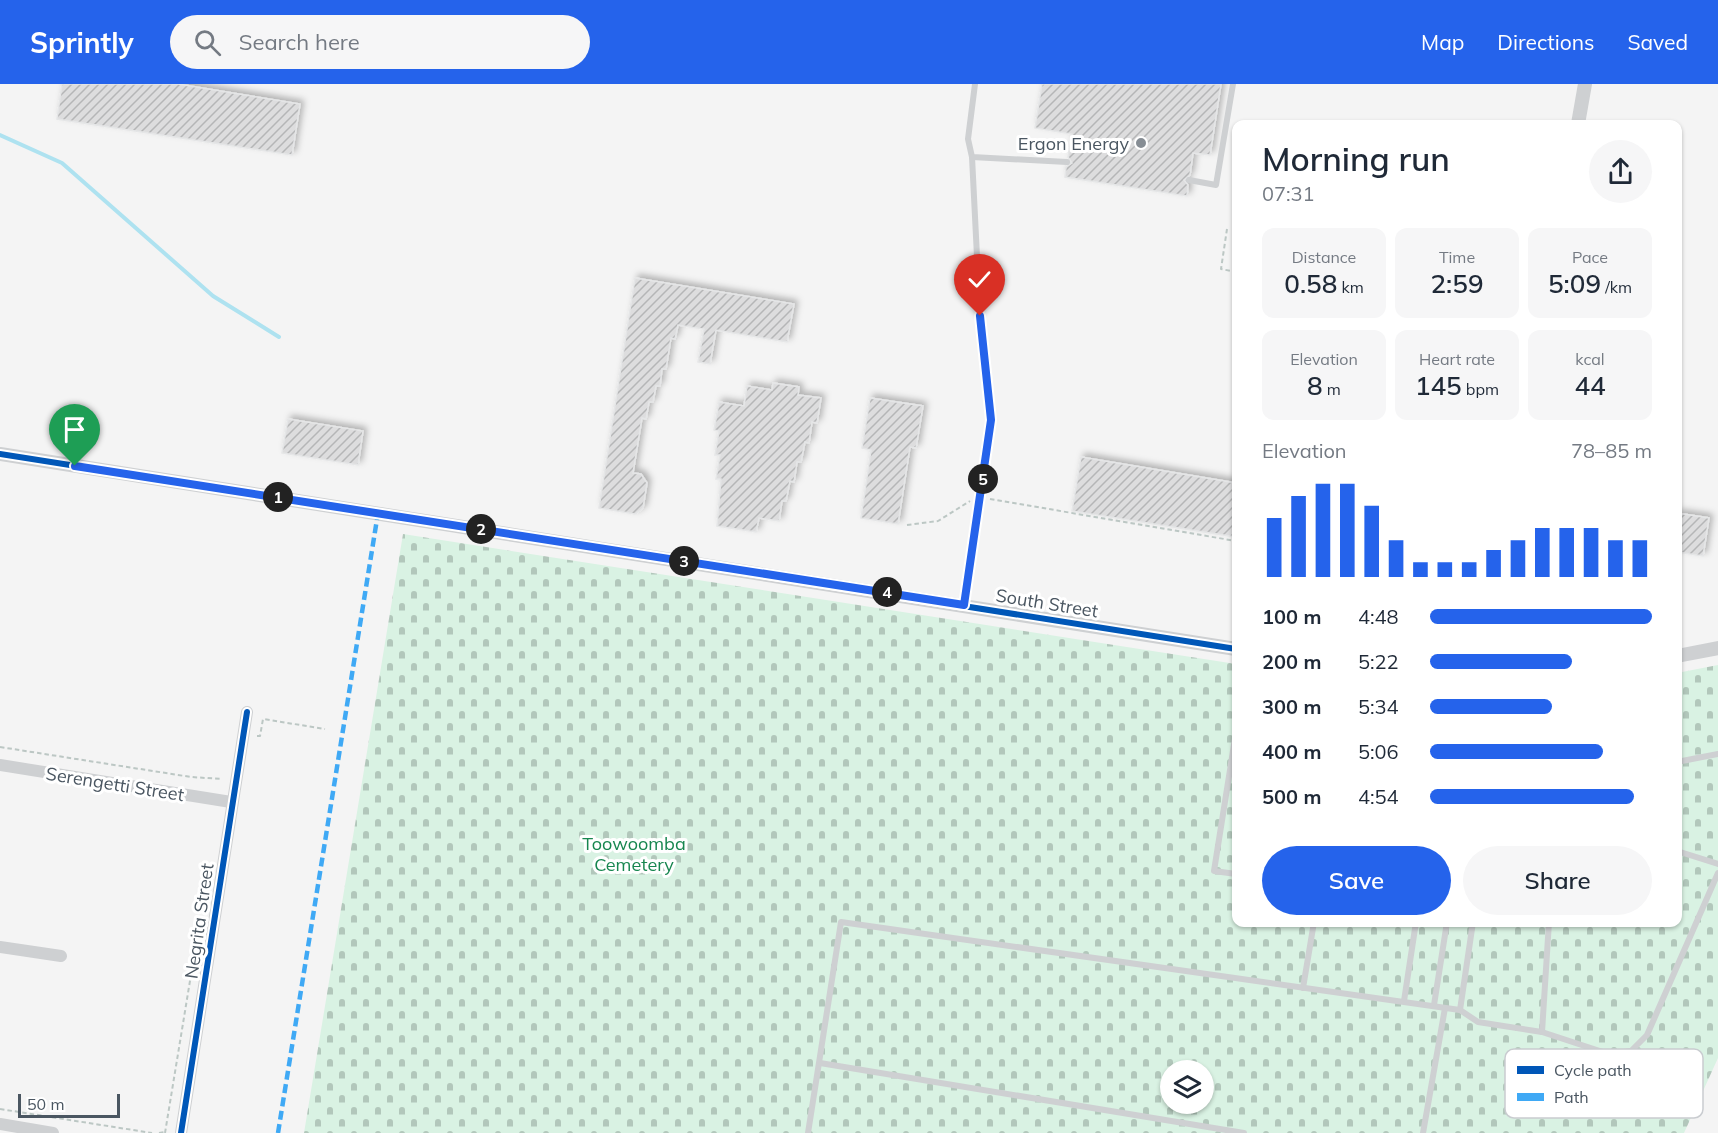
<!DOCTYPE html>
<html lang="en">
<head>
<meta charset="utf-8">
<style>
	body { margin:0; font-family:Mulish,sans-serif; background:#f6f6f7; color:#1f2937; height:100vh; display:flex; flex-direction:column; font-size:22px; white-space:nowrap }
	* { box-sizing:border-box; margin:0 }
	p { font-size:20px; color:#747a83 }
	.icon { flex:none; width:33px; height:33px; fill:none; stroke:currentColor; stroke-width:2; stroke-linecap:round; stroke-linejoin:round }
	.map { position:relative; flex:1; overflow:hidden }
	.drawer { position:absolute; left:1232px; top:36px; width:450px; height:807px; display:flex; flex-direction:column; background:#fff; border-radius:12px; box-shadow:0 2px 4px #0004 }
	.drawer>* { flex:none }
	.tools { position:absolute; left:1160px; top:976px; display:grid; gap:12px }
	.tools a { display:grid; place-items:center; width:54px; height:54px; border-radius:50%; background:#fff; box-shadow:0 2px 4px #0004; font-size:30px }
	.scale { position:absolute; left:18px; bottom:15px; width:102px; box-sizing:border-box; padding-left:6px; border:3px solid #4a5661; border-top:0; font-size:16px; line-height:21px; white-space:nowrap; color:#4a5661; -webkit-text-stroke:4px #fff; paint-order:stroke }
	.pin { position:absolute; display:grid; place-items:center; width:51px; height:51px; color:#fff; margin:-62px -26px; border-radius:50% 50% 50% 0; rotate:-45deg; box-shadow:0 0 6px #0007 }
	.pin .icon { rotate:45deg }
	.km { position:absolute; width:30px; height:30px; margin:-15px; border-radius:50%; background:#222; color:#fff; font-size:16px; line-height:30px; text-align:center }
	.round { display:grid; place-items:center; flex:none; width:63px; height:63px; border-radius:32px; background:#f6f6f7 }
	.summary { display:flex; align-items:center; justify-content:space-between; height:102px; padding:0 30px }
	h1 { font-size:33px; font-weight:600; line-height:45px }
	.figures { display:grid; grid-template-columns:repeat(3,1fr); gap:9px; height:102px; padding:6px 30px }
	.figures div { display:grid; align-content:center; border-radius:12px; background:#f6f6f7; text-align:center }
	.figures b { font-size:26px; font-weight:600 }
	.figures small { font-size:16px; font-weight:400 }
	.figures p { font-size:16px }
	.chart { height:168px; padding:12px 30px }
	.chart p { display:flex; justify-content:space-between }
	.chart svg { width:100%; height:108px; margin-top:6px; stroke:#2563eb; stroke-width:6 }
	.cta { display:flex; gap:12px; margin-top:auto; padding:12px 30px }
	.cta a { flex:1; height:69px; border-radius:36px; background:#2563eb; color:#fff; font-size:24px; font-weight:600; line-height:69px; text-align:center }
	.cta a+a { background:#f6f6f7; color:#1f2937 }
	ul { padding:0 30px; list-style:none; font-size:20px }
	li { display:grid; grid-template-columns:96px 72px 1fr; align-items:center; height:45px }
	li i { height:15px; border-radius:8px; background:#2563eb }
	header { display:flex; align-items:center; gap:36px; box-sizing:border-box; height:84px; padding:0 30px; background:#2563eb; color:#fff }
	header strong { font-size:28px }
	nav { display:flex; gap:33px; margin-inline-start:auto; font-size:21px }
	.search { width:420px; height:54px; background:#f6f6f7; display:flex; align-items:center; gap:15px; box-sizing:border-box; padding:0 21px; border-radius:33px; color:#747a83; font-size:22px }
	.map>svg:first-child { display:block }
	.cemetery { fill:url(#cemetery-stones); fill-rule:evenodd }
	.lines { fill:none; stroke-linecap:round; stroke-linejoin:round }
	.stream { stroke:#aee2f0; stroke-width:4 }
	.building { fill:url(#building-hatch); stroke:#e5e6e7; stroke-width:1.5; filter:url(#shadow) }
	.path { stroke:#bcc7c4; stroke-width:2; stroke-dasharray:4.5 3; stroke-linecap:butt }
	.service { stroke:#ced0d2; stroke-width:6 }
	.minor { stroke:#ced0d2; stroke-width:12 }
	.tertiary { stroke:#ced0d2; stroke-width:14 }
	.quiet { stroke:#3fa9f5; stroke-width:4.5; stroke-dasharray:9 4.5; stroke-linecap:butt }
	.cycleway-casing { stroke:#fff; stroke-width:10 }
	.cycleway { stroke:#0057b8; stroke-width:6 }
	.route-casing { stroke:#fff; stroke-width:12 }
	.route { stroke:#2563eb; stroke-width:8 }
	.poi-dot { fill:#868d94; stroke:#fff; stroke-width:2 }
	.labels { text-anchor:middle; dominant-baseline:central; stroke-width:6; stroke-linejoin:round; paint-order:stroke }
	.poi-label { font-size:18px; fill:#4a5661; stroke:#fff; text-anchor:end }
	.street-label { font-size:18px; fill:#4a5661; stroke:#fff }
	.park-label { font-size:18px; fill:#17864f; stroke:#fff }
	.key { fill:#fff; stroke:#c9ccd0; stroke-width:1.5 }
	.key-label { font-size:16px; fill:#4a5661 }
</style>
</head>
<body>
<header>
<strong>Sprintly</strong>
<div class="search"><svg class="icon" aria-label="search" viewBox="0 0 24 24"><circle cx="10" cy="10" r="6"/><path d="M15 15l6 6"/></svg>Search here</div>
<nav><a>Map</a><a>Directions</a><a>Saved</a></nav>
</header>
<div class="map">
<svg width="1718" height="1049" viewBox="0 0 1718 1049">
	<defs>
		<pattern id="cemetery-stones" width="16" height="16" patternUnits="userSpaceOnUse" patternTransform="scale(1.5)"><rect width="16" height="16" fill="#d9f2e3"/><path d="M2 7V4a2 2 0 0 1 4 0v3zM10 15v-3a2 2 0 0 1 4 0v3z" fill="#b2c7bb"/></pattern>
		<pattern id="building-hatch" width="6" height="6" patternUnits="userSpaceOnUse" patternTransform="scale(1.5)"><rect width="6" height="6" fill="#ddddde"/><path d="M-1 1l2-2M0 6l6-6M5 7l2-2" fill="none" stroke="#b5b6b7"/></pattern>
		<filter id="shadow"><feDropShadow dx="3.5" dy="-3.5" stdDeviation="3" flood-color="#0004"/></filter>
	</defs>
	<rect width="100%" height="100%" fill="#f4f4f4"/>
	<!-- cemetery -->
	<path class="cemetery" d="M403,450L1236,580V838H1677V589L1718,581V974L1684,1049H304ZM1170,987H1203V1020H1170Z"/>
	<g class="lines">
		<!-- stream -->
		<polyline class="stream" points="0,51 62,79 213,212 279,253"/>
	</g>
	<!-- building -->
	<g class="building">
		<polygon points="62,0 178,0 300,20 292,71 57,35"/>
		<polygon points="1042,0 1221,0 1210,71 1193,69 1190,91 1184,96 1188,101 1187,112 1065,93 1066,83 1072,79 1068,73 1072,50 1035,44"/>
		<polygon points="635,194 794,220 787,258 716,246 710,280 698,278 704,245 678,241 675,255 671,254 666,285 662,285 660,302 656,302 653,318 649,318 646,335 642,334 633,389 641,390 647,399 643,424 635,430 599,424"/>
		<polygon points="773,299 799,303 798,311 821,314 817,339 812,338 809,359 805,358 801,378 797,378 794,398 790,397 786,417 782,417 779,437 759,434 756,448 717,442 721,395 716,395 720,371 715,371 719,347 714,346 719,318 744,322 747,302 772,306"/>
		<polygon points="870,314 923,322 916,364 910,363 898,440 861,434 871,366 862,364"/>
		<polygon points="288,335 363,347 358,381 282,369"/>
		<polygon points="1081,373 1236,399 1236,453 1072,427"/>
		<polygon points="1677,429 1709,434 1703,472 1677,468"/>
	</g>
	<g class="lines">
		<!-- path -->
		<g class="path">
			<polyline points="1227,145 1221,185 1236,188"/>
			<polyline points="990,415 1236,457"/>
			<polyline points="907,441 938,437 970,417"/>
			<polyline points="257,652 260,652 263,635 325,645"/>
			<polyline points="0,663 191,693 222,695"/>
			<polyline points="0,1025 152,1049"/>
			<polyline points="159,1049 165,1048"/>
			<polyline points="165,1049 199,842"/>
		</g>
		<!-- service -->
		<g class="service">
			<polyline points="975,0 968,55 972,73 1067,78"/>
			<polyline points="1189,96 1216,101 1233,0"/>
			<polyline points="964,521 991,336 980,232 972,73"/>
			<polyline points="1236,648 1214,787 1236,790"/>
			<polyline points="1677,678 1718,670"/>
			<polyline points="1677,767 1718,780"/>
			<polyline points="1303,904 1314,838"/>
			<polyline points="1404,917 1416,838"/>
			<polyline points="1434,921 1447,838"/>
			<polyline points="1460,926 1473,838"/>
			<polyline points="1542,948 1549,838"/>
			<polyline points="820,979 1244,1049"/>
			<polyline points="808,1049 841,838 1460,926 1478,938 1542,948 1609,970 1631,967 1647,951 1718,789"/>
			<polyline points="1423,1049 1445,924"/>
		</g>
		<!-- minor -->
		<g class="minor">
			<polyline points="0,681 231,718"/>
			<polyline points="0,863 61,872"/>
			<polyline points="0,1040 53,1049"/>
			<polyline points="181,1049 247,628"/>
		</g>
		<!-- tertiary -->
		<g class="tertiary">
			<polyline points="1578,40 1585,0"/>
			<polyline points="0,370 1236,565"/>
			<polyline points="1677,572 1718,564"/>
		</g>
		<!-- quiet -->
		<polyline class="quiet" points="278,1049 378,429"/>
		<defs>
			<g id="cycleway">
				<polyline points="0,370 1236,565"/>
				<polyline points="181,1049 247,628"/>
			</g>
		</defs>
		<!-- cycleway casing -->
		<use href="#cycleway" class="cycleway-casing"/>
		<!-- cycleway -->
		<use href="#cycleway" class="cycleway"/>
	</g>
	<g class="lines">
		<defs>
			<polyline id="route" points="75,382 964,521 991,336 980,232"/>
		</defs>
		<!-- route casing -->
		<use href="#route" class="route-casing"/>
		<!-- route -->
		<use href="#route" class="route"/>
	</g>
	<!-- markers -->
	<circle class="poi-dot" cx="1141" cy="59" r="6"/>
	<g class="labels">
		<!-- poi labels -->
		<g class="poi-label">
			<text x="1129" y="59">Ergon Energy</text>
		</g>
		<!-- street labels -->
		<g class="street-label">
			<text transform="translate(1047 519) rotate(9)">South Street</text>
			<text transform="translate(115 700) rotate(9)">Serengetti Street</text>
			<text transform="translate(199 837) rotate(-82)">Negrita Street</text>
		</g>
		<!-- park labels -->
		<g class="park-label">
			<text x="634" y="759">Toowoomba<tspan x="634" dy="21">Cemetery</tspan></text>
		</g>
	</g>
	<!-- legend -->
	<rect x="1505" y="965" width="198" height="69" rx="9" class="key"/>
	<rect x="1517" y="982" width="27" height="8" fill="#0057b8"/>
	<rect x="1517" y="1009" width="27" height="8" fill="#3fa9f5"/>
	<g class="key-label">
		<text x="1554" y="992">Cycle path</text>
		<text x="1554" y="1019">Path</text>
	</g>
</svg>
<div class="tools">
<a><svg class="icon" aria-label="layers" viewBox="0 0 24 24"><path d="M12 4l9 5-9 5-9-5zM3 14l9 5 9-5"/></svg></a>
</div>
<div class="scale">50 m</div>
<div class="pin" style="left:75px;top:382px;background:#1e9e55"><svg class="icon" aria-label="arrive" viewBox="0 0 24 24"><path d="M6 21V4h12l-3 4 3 4H6"/></svg></div>
<div class="pin" style="left:980px;top:232px;background:#d93025"><svg class="icon" aria-label="check" viewBox="0 0 24 24"><path d="M5 12l5 5 9-10"/></svg></div>
<b class="km" style="left:278px;top:413px">1</b>
<b class="km" style="left:481px;top:445px">2</b>
<b class="km" style="left:684px;top:477px">3</b>
<b class="km" style="left:887px;top:508px">4</b>
<b class="km" style="left:983px;top:395px">5</b>
<section class="drawer">
<div class="summary"><div><h1>Morning run</h1><p>07:31</p></div><a class="round"><svg class="icon" aria-label="share" viewBox="0 0 24 24"><path d="M12 15V3M7 8l5-5 5 5M5 13v7h14v-7"/></svg></a></div>
<div class="figures">
<div><p>Distance</p><b>0.58<small> km</small></b></div>
<div><p>Time</p><b>2:59</b></div>
<div><p>Pace</p><b>5:09<small> /km</small></b></div>
</div>
<div class="figures">
<div><p>Elevation</p><b>8<small> m</small></b></div>
<div><p>Heart rate</p><b>145<small> bpm</small></b></div>
<div><p>kcal</p><b>44</b></div>
</div>
<div class="chart"><p><span>Elevation</span>78–85 m</p>
<svg viewBox="0 0 160 44" preserveAspectRatio="none"><path d="M5 44V20M15 44V11M25 44V6M35 44V6M45 44V15M55 44V29M65 44V38M75 44V38M85 44V38M95 44V33M105 44V29M115 44V24M125 44V24M135 44V24M145 44V29M155 44V29"/></svg>
</div>
<ul>
<li><b>100 m</b>4:48<i style="width:100%"></i></li>
<li><b>200 m</b>5:22<i style="width:64%"></i></li>
<li><b>300 m</b>5:34<i style="width:55%"></i></li>
<li><b>400 m</b>5:06<i style="width:78%"></i></li>
<li><b>500 m</b>4:54<i style="width:92%"></i></li>
</ul>
<div class="cta"><a>Save</a><a>Share</a></div>
</section>
</div>
</body>
</html>
